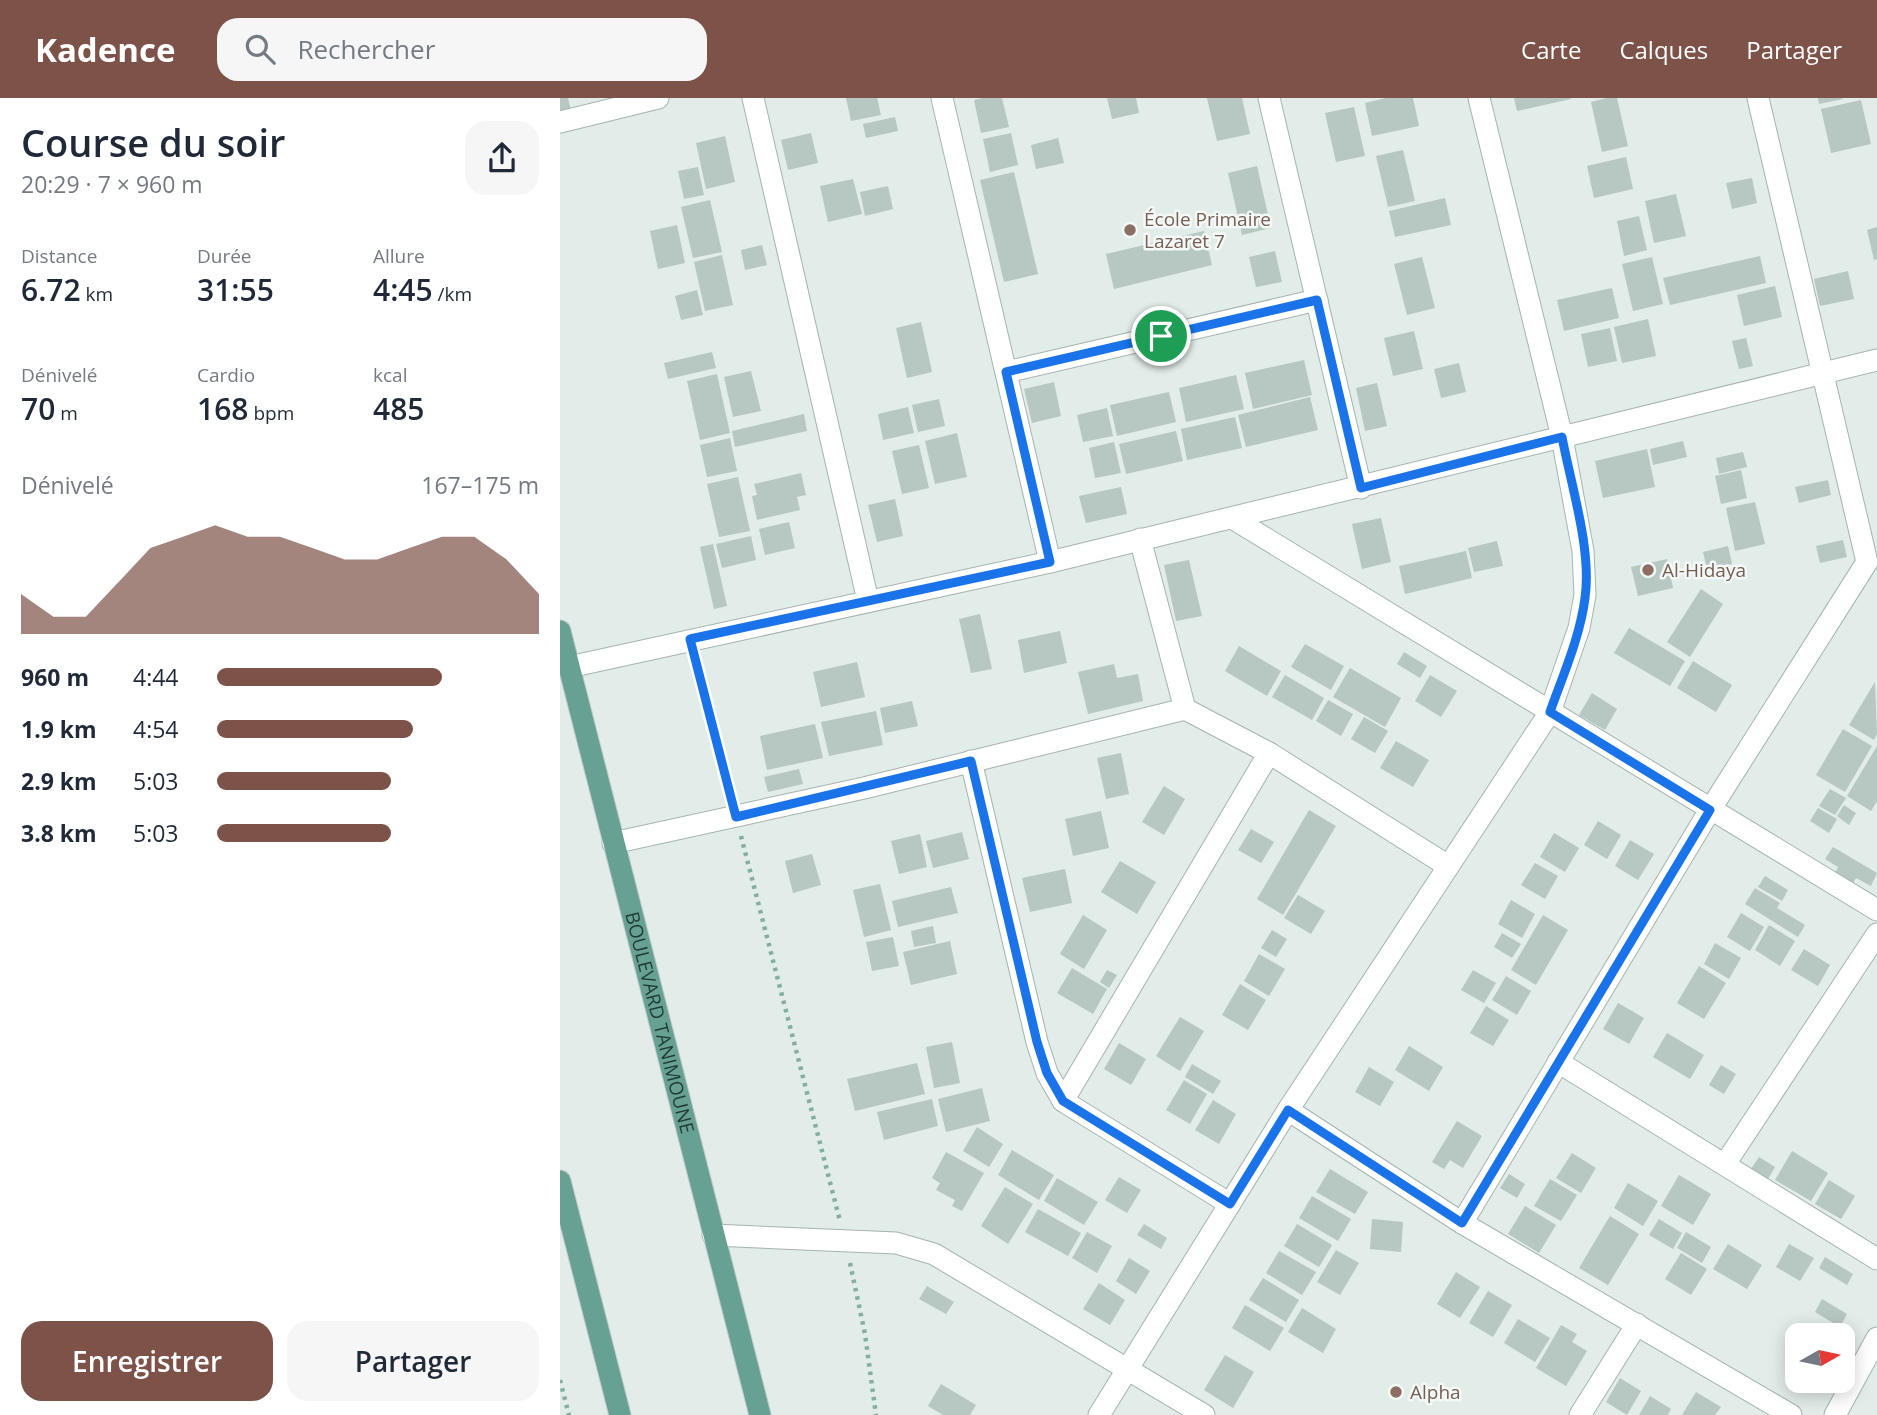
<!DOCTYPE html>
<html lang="fr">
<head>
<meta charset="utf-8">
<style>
	body { margin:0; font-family:"Open Sans",sans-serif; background:#f6f6f7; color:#1f2937; height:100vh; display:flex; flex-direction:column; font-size:26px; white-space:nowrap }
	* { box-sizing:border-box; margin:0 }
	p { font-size:23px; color:#747a83 }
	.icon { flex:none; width:38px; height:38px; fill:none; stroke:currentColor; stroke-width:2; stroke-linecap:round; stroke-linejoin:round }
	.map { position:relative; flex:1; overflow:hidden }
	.sheet { display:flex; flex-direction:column; background:#fff; width:560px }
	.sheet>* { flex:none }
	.needle { width:46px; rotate:81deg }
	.tools { position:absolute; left:1225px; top:1225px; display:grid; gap:14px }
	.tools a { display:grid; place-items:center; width:70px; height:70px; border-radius:14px; background:#fff; box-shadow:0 4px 18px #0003; font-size:35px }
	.pin { position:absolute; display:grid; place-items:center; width:60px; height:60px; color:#fff; margin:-30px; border:4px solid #fff; border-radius:50%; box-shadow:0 2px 7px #0007 }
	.round { display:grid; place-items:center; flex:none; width:74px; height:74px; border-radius:21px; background:#f6f6f7 }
	.overview { display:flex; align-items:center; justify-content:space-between; height:119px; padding:0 21px }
	h1 { font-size:38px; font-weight:600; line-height:52px }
	.stats { display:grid; grid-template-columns:repeat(3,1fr); gap:10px; height:119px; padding:7px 21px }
	.stats div { display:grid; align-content:center }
	.stats b { font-size:30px; font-weight:600 }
	.stats small { font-size:19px; font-weight:400 }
	.stats p { font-size:19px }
	.chart { height:196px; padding:14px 21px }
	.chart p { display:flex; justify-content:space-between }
	.chart svg { width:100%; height:126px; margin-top:7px; fill:#7d5248; opacity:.7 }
	.action { display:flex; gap:14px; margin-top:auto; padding:14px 21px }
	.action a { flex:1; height:80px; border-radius:21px; background:#7d5248; color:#fff; font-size:28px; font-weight:600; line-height:80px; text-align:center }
	.action a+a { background:#f6f6f7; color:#1f2937 }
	ul { padding:0 21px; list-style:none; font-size:23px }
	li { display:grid; grid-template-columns:112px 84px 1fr; align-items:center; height:52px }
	li i { height:18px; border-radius:9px; background:#7d5248 }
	header { display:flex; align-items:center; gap:42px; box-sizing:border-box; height:98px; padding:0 35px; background:#7d5248; color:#fff }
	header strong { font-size:33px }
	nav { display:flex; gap:38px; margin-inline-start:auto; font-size:24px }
	.search { width:490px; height:63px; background:#f6f6f7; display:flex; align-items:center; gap:18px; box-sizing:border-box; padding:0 24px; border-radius:21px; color:#747a83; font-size:26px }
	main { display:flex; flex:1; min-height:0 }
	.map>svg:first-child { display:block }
	.building { fill:#b7c7c1 }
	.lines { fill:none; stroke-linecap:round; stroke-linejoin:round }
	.minor-casing { stroke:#a5b4af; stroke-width:23 }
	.primary-casing { stroke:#c1c9c7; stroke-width:23 }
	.path { stroke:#83afa2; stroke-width:4.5; stroke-dasharray:3.5 5; stroke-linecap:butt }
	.minor { stroke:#fff; stroke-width:21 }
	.primary { stroke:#67a194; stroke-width:21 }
	.route-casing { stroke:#fff; stroke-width:14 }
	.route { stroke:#1a73e8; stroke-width:9 }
	.education-dot { fill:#8d6e63; stroke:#f3f9f6; stroke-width:2.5 }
	.labels { text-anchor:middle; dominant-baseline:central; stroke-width:5; stroke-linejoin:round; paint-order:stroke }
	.education-label { font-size:19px; fill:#785e54; stroke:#f3f9f6; text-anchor:start }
	.street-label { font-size:19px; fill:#223d36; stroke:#f3f9f6 }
</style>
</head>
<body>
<header>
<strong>Kadence</strong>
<div class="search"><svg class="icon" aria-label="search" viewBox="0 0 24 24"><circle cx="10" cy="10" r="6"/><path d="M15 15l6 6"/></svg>Rechercher</div>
<nav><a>Carte</a><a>Calques</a><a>Partager</a></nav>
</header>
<main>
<section class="sheet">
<div class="overview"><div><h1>Course du soir</h1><p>20:29 · 7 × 960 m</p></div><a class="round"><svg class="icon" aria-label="share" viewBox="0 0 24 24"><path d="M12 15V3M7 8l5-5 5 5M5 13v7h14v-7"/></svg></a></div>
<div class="stats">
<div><p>Distance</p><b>6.72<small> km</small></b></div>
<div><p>Durée</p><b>31:55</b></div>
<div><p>Allure</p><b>4:45<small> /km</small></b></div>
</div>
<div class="stats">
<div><p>Dénivelé</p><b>70<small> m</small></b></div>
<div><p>Cardio</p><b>168<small> bpm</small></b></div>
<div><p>kcal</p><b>485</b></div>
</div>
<div class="chart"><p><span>Dénivelé</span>167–175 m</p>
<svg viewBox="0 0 160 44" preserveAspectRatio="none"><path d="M0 44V30L10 38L20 38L30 26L40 14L50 10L60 6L70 10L80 10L90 14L100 18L110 18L120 14L130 10L140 10L150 18L160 30V44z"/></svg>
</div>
<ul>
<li><b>960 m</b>4:44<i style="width:70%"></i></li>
<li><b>1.9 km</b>4:54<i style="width:61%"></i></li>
<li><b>2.9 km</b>5:03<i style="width:54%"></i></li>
<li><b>3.8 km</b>5:03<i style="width:54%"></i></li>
</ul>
<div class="action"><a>Enregistrer</a><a>Partager</a></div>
</section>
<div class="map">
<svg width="1317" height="1317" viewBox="0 0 1317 1317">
	<rect width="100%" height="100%" fill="#e2ece8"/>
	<!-- building -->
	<g class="building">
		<polygon points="0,0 8,0 11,13 0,15"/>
		<polygon points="286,0 317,0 321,17 291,23"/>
		<polygon points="423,0 442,0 449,29 421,35 414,2"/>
		<polygon points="547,0 576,0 579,15 552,21"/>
		<polygon points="647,0 682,0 690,36 657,43"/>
		<polygon points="826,0 853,0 859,28 812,38 805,5"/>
		<polygon points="954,0 1011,0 1011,1 957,13"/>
		<polygon points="1047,0 1057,0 1068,48 1042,54 1031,4"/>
		<polygon points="1258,0 1282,0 1283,1 1259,6"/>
		<polygon points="1301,2 1311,46 1271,55 1261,11"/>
		<polygon points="794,9 805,58 776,64 765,15"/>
		<polygon points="335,19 338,33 306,40 303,26"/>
		<polygon points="251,35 258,65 228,72 221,42"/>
		<polygon points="451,35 458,67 430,74 423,41"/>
		<polygon points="165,38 175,84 146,91 136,45"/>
		<polygon points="498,40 504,65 476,71 471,47"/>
		<polygon points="843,52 855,103 828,109 816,58"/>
		<polygon points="1066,59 1073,91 1034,100 1027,68"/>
		<polygon points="697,68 711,130 682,137 668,75"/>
		<polygon points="138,69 144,97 124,101 118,73"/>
		<polygon points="454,74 478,176 444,184 420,82"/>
		<polygon points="1192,80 1197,105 1172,111 1166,85"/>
		<polygon points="293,81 302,116 268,124 260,88"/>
		<polygon points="328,88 333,111 305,118 300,94"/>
		<polygon points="1116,96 1126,138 1094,145 1085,103"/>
		<polygon points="885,100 891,127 835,139 829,113"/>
		<polygon points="150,102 162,154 133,160 121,109"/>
		<polygon points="1079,118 1087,152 1064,158 1057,123"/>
		<polygon points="117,127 125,165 98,171 90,133"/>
		<polygon points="1317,129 1317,161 1314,162 1307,132"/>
		<polygon points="644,133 652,167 554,191 546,156"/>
		<polygon points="202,147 207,167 185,172 181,152"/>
		<polygon points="715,153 722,184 696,189 689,159"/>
		<polygon points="162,157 173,207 145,213 134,164"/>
		<polygon points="1200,158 1206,185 1110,207 1103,180"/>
		<polygon points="862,159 875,210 847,217 834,166"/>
		<polygon points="1092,159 1103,206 1073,213 1062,166"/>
		<polygon points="1288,173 1294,201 1260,208 1254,181"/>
		<polygon points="1215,188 1222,219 1184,228 1177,197"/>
		<polygon points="1052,190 1059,220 1004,233 997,202"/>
		<polygon points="137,192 143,217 121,222 115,198"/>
		<polygon points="1088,221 1096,258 1062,265 1054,229"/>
		<polygon points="361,224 372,274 347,280 336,230"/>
		<polygon points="1050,230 1057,263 1028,269 1021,236"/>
		<polygon points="854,233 863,271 833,278 824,240"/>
		<polygon points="1186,240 1193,268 1179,271 1172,243"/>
		<polygon points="152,254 156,270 108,281 104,265"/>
		<polygon points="744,262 752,297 693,311 685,275"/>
		<polygon points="899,265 906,294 881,300 874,271"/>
		<polygon points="191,273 201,313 173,319 164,279"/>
		<polygon points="157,276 170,335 140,342 127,283"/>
		<polygon points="676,277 684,311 626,324 619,290"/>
		<polygon points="494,284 501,318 472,325 464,291"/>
		<polygon points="817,285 827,328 805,333 796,290"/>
		<polygon points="609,294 616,324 557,338 550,307"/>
		<polygon points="750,299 758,332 686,349 678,317"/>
		<polygon points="379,301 385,328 358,334 352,307"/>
		<polygon points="348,309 354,335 323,342 318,316"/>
		<polygon points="547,310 553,338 523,344 517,317"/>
		<polygon points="244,316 247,333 175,349 172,333"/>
		<polygon points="675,319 682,350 627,362 621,331"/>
		<polygon points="616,333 623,363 566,376 559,346"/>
		<polygon points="397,335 407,379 375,386 365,343"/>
		<polygon points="170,340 177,373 147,379 140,347"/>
		<polygon points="1123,343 1127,359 1093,367 1090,351"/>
		<polygon points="554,344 561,375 535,380 529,350"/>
		<polygon points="359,347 369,390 342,396 332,353"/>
		<polygon points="1087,351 1095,389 1043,400 1035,363"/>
		<polygon points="1183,354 1187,369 1159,376 1156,360"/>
		<polygon points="1181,372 1187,400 1161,406 1155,378"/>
		<polygon points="241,375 246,397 237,399 240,412 197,422 192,398 197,397 194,386"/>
		<polygon points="178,379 190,433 159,439 147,386"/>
		<polygon points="1268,382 1271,397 1239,405 1235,389"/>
		<polygon points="561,389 567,416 526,425 519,398"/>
		<polygon points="335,401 343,438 317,444 308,407"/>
		<polygon points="1195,404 1205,446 1175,453 1166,410"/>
		<polygon points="821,420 831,464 802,471 792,426"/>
		<polygon points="229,424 235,450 205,457 199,431"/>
		<polygon points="191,438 196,462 162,470 156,446"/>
		<polygon points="1283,442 1287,459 1260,465 1256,448"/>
		<polygon points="937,443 943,468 914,474 908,450"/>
		<polygon points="153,446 167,508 154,511 140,449"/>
		<polygon points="1168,448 1172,466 1147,471 1143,454"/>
		<polygon points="906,453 912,480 845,496 839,468"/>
		<polygon points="1107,461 1113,490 1078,498 1071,469"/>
		<polygon points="629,462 642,518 616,523 604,467"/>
		<polygon points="1141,491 1163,506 1130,559 1107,544"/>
		<polygon points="420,516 432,571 411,575 399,521"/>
		<polygon points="1069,530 1125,563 1110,588 1054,555"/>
		<polygon points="500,533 507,565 464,575 458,542"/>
		<polygon points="745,546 784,568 771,592 731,569"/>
		<polygon points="679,548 721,573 707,598 665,573"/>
		<polygon points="844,554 867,568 860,580 837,566"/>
		<polygon points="1133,563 1172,587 1156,614 1117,590"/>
		<polygon points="297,564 305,599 261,609 253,574"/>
		<polygon points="554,566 557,580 578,576 583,603 528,616 518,574"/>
		<polygon points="790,570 841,600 825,629 773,599"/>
		<polygon points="725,577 764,600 752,622 712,599"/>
		<polygon points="870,577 897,593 881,619 855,603"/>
		<polygon points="1315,584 1317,636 1314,642 1289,627"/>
		<polygon points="1032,595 1057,611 1045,632 1019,617"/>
		<polygon points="768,602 793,616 781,638 756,623"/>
		<polygon points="352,603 358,628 325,635 320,610"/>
		<polygon points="316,613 323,647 269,658 261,624"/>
		<polygon points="804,619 828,633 815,655 791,641"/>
		<polygon points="255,626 263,660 207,672 200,638"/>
		<polygon points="1283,631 1312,648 1285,694 1256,677"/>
		<polygon points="836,643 869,662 853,689 820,670"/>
		<polygon points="1317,648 1317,703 1311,713 1287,698"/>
		<polygon points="561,655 569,696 546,701 537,660"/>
		<polygon points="239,671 243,686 208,694 204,679"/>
		<polygon points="604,688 625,701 604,737 582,724"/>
		<polygon points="1270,691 1286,700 1275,717 1259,708"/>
		<polygon points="1284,707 1296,715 1289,727 1277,718"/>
		<polygon points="1258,710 1277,721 1269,735 1250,723"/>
		<polygon points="749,712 776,728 723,817 697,801"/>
		<polygon points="541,713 549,750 513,758 505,721"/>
		<polygon points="1038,723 1061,737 1047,761 1024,747"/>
		<polygon points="691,731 714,744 701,765 678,752"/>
		<polygon points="402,734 409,761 373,770 366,743"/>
		<polygon points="994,735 1019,750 1005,774 980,759"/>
		<polygon points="360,736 367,769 339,776 331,743"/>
		<polygon points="1070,742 1094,756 1078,782 1055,768"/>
		<polygon points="1273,749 1317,775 1311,788 1296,780 1293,785 1275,775 1278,769 1265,761"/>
		<polygon points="252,756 261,787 233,795 225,763"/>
		<polygon points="560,763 596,784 577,816 541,794"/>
		<polygon points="975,765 998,778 985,801 961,787"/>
		<polygon points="505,771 512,805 470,814 462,780"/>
		<polygon points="1205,778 1228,792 1222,803 1198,789"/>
		<polygon points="320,786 331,832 304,839 293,792"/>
		<polygon points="391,789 398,815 338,829 332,803"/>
		<polygon points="1195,790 1220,805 1217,810 1245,827 1238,839 1185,806"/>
		<polygon points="738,797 765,813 751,836 724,820"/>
		<polygon points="951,802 975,816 962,840 938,826"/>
		<polygon points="1181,815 1204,829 1190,853 1167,839"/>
		<polygon points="523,817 547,832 524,871 500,856"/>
		<polygon points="983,817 1008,832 976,887 951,872"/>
		<polygon points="1209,827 1235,843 1220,868 1195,852"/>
		<polygon points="373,828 376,845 354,849 351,833"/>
		<polygon points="712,832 727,841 716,859 701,850"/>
		<polygon points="942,835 961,846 952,860 934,849"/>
		<polygon points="333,839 339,868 312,873 306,844"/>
		<polygon points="390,843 397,876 351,887 343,854"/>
		<polygon points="1155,845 1181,860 1169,881 1144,866"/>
		<polygon points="1244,851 1270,867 1258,888 1231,872"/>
		<polygon points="699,856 725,871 709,898 684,883"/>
		<polygon points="1139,868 1166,885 1144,921 1117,905"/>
		<polygon points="512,870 547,891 533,916 497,895"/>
		<polygon points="547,872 557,877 549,890 540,884"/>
		<polygon points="913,872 936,885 924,905 901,892"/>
		<polygon points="946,878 971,893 957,917 932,902"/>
		<polygon points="680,886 706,902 688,932 662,917"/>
		<polygon points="1058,905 1084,920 1069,946 1043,931"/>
		<polygon points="926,908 949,922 933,948 910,935"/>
		<polygon points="620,919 644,933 620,973 596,958"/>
		<polygon points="1107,935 1144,957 1130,981 1093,959"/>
		<polygon points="392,944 400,985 374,990 366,949"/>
		<polygon points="559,945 586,961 571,987 544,971"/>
		<polygon points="849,948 883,969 869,993 835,972"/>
		<polygon points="357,965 365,996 295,1013 287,981"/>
		<polygon points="632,966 661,983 653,996 625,979"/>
		<polygon points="1161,967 1176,976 1164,996 1149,987"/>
		<polygon points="809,969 834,984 820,1008 795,994"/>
		<polygon points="624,982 647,996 630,1026 606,1012"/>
		<polygon points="422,990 430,1023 386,1034 378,1001"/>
		<polygon points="372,1001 378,1028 324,1042 317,1014"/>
		<polygon points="653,1002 676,1016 659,1046 635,1032"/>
		<polygon points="897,1023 922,1038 903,1070 890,1062 884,1071 872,1064"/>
		<polygon points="417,1029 443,1046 429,1069 403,1053"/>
		<polygon points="452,1052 494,1077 479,1102 438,1077"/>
		<polygon points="1232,1053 1268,1075 1251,1103 1215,1082"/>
		<polygon points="386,1054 424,1075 402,1113 392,1108 395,1102 376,1092 380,1085 372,1080"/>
		<polygon points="1012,1055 1036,1070 1021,1095 996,1080"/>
		<polygon points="1199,1059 1215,1069 1208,1081 1191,1071"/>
		<polygon points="770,1071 808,1094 795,1116 756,1094"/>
		<polygon points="949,1076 965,1086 957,1100 940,1090"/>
		<polygon points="1119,1077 1151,1096 1133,1127 1101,1108"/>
		<polygon points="559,1079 581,1092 567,1115 545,1102"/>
		<polygon points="497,1080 538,1104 524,1127 484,1103"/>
		<polygon points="990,1081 1017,1097 1001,1123 974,1108"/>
		<polygon points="1269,1082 1295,1098 1281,1121 1255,1106"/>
		<polygon points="1068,1085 1098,1103 1083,1128 1054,1110"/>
		<polygon points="445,1089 473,1106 448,1146 421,1128"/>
		<polygon points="752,1098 791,1121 778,1143 739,1120"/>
		<polygon points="965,1108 996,1127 979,1155 948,1136"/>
		<polygon points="478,1111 521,1135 508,1158 465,1134"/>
		<polygon points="1050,1118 1079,1136 1048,1187 1019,1170"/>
		<polygon points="812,1121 843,1124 841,1154 810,1151"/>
		<polygon points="1099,1121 1122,1135 1113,1151 1089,1137"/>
		<polygon points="584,1126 607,1140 601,1151 577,1137"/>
		<polygon points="737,1126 772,1147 759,1169 724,1148"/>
		<polygon points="527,1134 552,1148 537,1175 512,1160"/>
		<polygon points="1126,1134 1151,1149 1142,1165 1117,1150"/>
		<polygon points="1168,1146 1202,1167 1187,1191 1153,1171"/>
		<polygon points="1229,1146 1254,1160 1240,1183 1216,1169"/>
		<polygon points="776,1152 799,1165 780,1197 757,1184"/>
		<polygon points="719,1153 756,1174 742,1197 706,1175"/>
		<polygon points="1121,1155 1147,1171 1131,1197 1105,1181"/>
		<polygon points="1265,1159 1293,1176 1287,1187 1259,1170"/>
		<polygon points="569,1160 590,1173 576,1196 556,1183"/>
		<polygon points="896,1174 920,1189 900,1220 877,1206"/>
		<polygon points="703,1180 739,1202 726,1224 689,1202"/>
		<polygon points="539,1185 565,1202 550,1227 523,1211"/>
		<polygon points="367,1188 394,1204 386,1216 359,1201"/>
		<polygon points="928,1193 952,1207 933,1239 909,1225"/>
		<polygon points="1262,1201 1287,1216 1280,1229 1255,1214"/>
		<polygon points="685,1207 724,1230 710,1253 672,1230"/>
		<polygon points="742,1210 776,1231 763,1255 728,1234"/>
		<polygon points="958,1221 990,1240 975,1264 944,1245"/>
		<polygon points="1001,1227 1017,1236 1012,1244 1027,1253 1006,1288 976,1270"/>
		<polygon points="665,1257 694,1274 673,1310 644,1292"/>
		<polygon points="1060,1280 1081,1293 1067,1317 1046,1304"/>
		<polygon points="381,1286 416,1307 410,1317 383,1317 368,1308"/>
		<polygon points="1136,1294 1161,1309 1155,1317 1122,1317"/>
		<polygon points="1090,1298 1111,1311 1108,1317 1079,1317"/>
	</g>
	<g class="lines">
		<defs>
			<g id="minor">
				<polyline points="193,0 308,503"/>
				<polyline points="382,0 490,464"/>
				<polyline points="709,0 801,390"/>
				<polyline points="0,24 98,0"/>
				<polyline points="446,274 757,202"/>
				<polyline points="672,420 1317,812"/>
				<polyline points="580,441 625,611 709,655 888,768"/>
				<polyline points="9,569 490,464 1317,262"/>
				<polyline points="411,663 477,944 487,975 503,1003 670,1106"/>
				<polyline points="53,745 304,690 625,611"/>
				<polyline points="998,964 1317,1161"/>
				<polyline points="503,1003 709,655"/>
				<polyline points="728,1012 902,1125 1231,1317"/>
				<polyline points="1165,1066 1317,836"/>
				<polyline points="902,1125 1150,712 1307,464 1198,0"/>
				<polyline points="153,1137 336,1145 374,1156 644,1317"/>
				<polyline points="539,1317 728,1012 990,614 1019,530 1025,497 1023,453 1002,339 919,0"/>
				<polyline points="1020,1317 1077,1226"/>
				<polyline points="1275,1317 1317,1240"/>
			</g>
			<g id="primary">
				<path id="s1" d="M0,533L200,1317"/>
				<polyline points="0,1083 60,1317"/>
			</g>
		</defs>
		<!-- minor casing -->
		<use href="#minor" class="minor-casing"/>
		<!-- primary casing -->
		<use href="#primary" class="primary-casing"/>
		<!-- path -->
		<g class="path">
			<polyline points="135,562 171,699"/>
			<polyline points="181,738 280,1123"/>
			<polyline points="290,1165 305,1236 316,1317"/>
			<polyline points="0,1282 9,1317"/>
		</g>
		<!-- minor -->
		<use href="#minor" class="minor"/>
		<!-- primary -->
		<use href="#primary" class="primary"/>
	</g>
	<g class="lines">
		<defs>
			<path id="route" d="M757,202L801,390L1002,339C1011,387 1032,452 1025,500C1020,539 1003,577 990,614L1150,712L902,1125L728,1012L670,1106L503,1003L487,975L477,944L411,663L176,719L130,541L490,464L446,274Z"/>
		</defs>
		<!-- route casing -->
		<use href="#route" class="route-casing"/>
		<!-- route -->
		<use href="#route" class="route"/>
	</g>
	<!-- markers -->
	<g class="education-dot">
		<circle cx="570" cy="132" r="7"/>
		<circle cx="1088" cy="472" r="7"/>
		<circle cx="836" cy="1294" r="7"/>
	</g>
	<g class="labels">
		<!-- education labels -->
		<g class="education-label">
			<text x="584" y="121">École Primaire<tspan x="584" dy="22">Lazaret 7</tspan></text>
			<text x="1102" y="472">Al-Hidaya</text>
			<text x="850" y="1294">Alpha</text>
		</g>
		<!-- street labels -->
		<g class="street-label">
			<text stroke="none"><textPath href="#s1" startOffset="404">BOULEVARD TANIMOUNE</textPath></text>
		</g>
	</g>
</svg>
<div class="tools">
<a><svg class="needle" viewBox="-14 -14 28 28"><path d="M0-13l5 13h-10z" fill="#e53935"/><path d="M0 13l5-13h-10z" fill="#747a83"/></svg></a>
</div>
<div class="pin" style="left:601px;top:238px;background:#1e9e55"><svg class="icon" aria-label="arrive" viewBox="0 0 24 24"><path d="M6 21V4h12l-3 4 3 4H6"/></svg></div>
</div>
</main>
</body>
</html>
